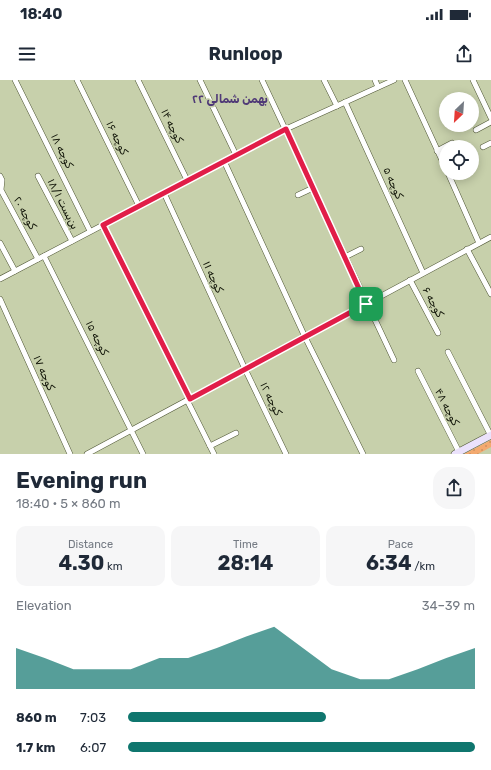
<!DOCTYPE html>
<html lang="en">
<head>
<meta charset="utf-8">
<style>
	body { margin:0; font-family:Rubik,Cairo,sans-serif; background:#f6f6f7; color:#1f2937; height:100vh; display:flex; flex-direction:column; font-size:15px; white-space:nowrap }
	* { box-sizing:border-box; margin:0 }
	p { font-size:13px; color:#747a83 }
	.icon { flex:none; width:22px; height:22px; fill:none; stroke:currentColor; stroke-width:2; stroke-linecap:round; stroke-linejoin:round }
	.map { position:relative; height:374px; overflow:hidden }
	.details { display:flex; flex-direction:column; background:#fff; flex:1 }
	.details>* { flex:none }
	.needle { width:26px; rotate:205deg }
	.buttons { position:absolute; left:439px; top:12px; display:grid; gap:8px }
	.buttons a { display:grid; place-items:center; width:40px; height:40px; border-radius:50%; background:#fff; box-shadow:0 2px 10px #0003; font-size:20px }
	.pin { position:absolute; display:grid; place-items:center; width:34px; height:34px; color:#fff; margin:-17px; border-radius:8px; box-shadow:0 2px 6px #0006 }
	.round { display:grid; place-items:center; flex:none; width:42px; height:42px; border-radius:16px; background:#f6f6f7 }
	.head { display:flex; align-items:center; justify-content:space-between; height:68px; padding:0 16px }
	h1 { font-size:22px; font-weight:700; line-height:30px }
	.metrics { display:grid; grid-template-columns:repeat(3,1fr); gap:6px; height:68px; padding:4px 16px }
	.metrics div { display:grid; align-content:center; border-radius:10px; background:#f6f6f7; text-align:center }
	.metrics b { font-size:20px; font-weight:700 }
	.metrics small { font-size:11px; font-weight:400 }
	.metrics p { font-size:11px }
	.chart { height:112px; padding:8px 16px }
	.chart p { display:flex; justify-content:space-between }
	.chart svg { width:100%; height:72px; margin-top:4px; fill:#0f766e; opacity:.7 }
	ul { padding:0 16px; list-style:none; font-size:13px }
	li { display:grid; grid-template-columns:64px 48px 1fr; align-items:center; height:30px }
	li i { height:10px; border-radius:5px; background:#0f766e }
	.status { display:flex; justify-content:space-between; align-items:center; height:28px; padding:0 20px; background:#fff; direction:ltr }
	.status svg { height:11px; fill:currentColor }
	header { display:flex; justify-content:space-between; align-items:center; height:52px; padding:0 16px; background:#fff; font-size:18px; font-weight:700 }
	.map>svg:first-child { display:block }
	.grass { fill:url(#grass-dots) }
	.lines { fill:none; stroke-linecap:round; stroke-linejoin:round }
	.street-casing { stroke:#4f5635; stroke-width:6 }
	.secondary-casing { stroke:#4f5635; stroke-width:8 }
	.street { stroke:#fff; stroke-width:5 }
	.secondary { stroke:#ebe2fc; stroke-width:7 }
	.route-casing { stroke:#fff; stroke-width:8 }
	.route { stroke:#e11d48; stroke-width:5 }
	.labels { text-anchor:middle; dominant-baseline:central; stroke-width:3; stroke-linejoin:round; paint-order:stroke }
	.street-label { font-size:11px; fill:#0e1105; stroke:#c7d0ab }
	.neighbourhood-label { font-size:12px; font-weight:bold; fill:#503a77; stroke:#c7d0ab }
</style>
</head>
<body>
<div class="status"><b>18:40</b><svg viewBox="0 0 49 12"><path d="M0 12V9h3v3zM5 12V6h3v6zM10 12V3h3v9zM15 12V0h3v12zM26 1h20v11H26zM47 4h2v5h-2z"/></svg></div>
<header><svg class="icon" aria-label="menu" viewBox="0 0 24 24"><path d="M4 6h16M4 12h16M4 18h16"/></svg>Runloop<svg class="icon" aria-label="share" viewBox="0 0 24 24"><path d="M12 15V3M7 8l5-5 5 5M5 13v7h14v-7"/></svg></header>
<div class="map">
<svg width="491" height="374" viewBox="0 0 491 374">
	<defs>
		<pattern id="grass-dots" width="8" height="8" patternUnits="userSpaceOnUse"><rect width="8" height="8" fill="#f3a96f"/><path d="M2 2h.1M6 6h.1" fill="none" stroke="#cf905f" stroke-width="1.8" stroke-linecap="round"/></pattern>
	</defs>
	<rect width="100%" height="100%" fill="#c7d0ab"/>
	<!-- grass -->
	<polygon class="grass" points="491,360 491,367 478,374 464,374"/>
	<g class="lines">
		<defs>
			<g id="street">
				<polyline points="15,0 90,151"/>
				<polyline points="77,0 139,126"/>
				<polyline points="138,0 187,100"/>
				<polyline points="200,0 236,75"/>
				<polyline points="262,0 394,280"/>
				<polyline points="324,0 337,26"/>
				<polyline points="375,0 378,7"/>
				<polyline points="405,0 446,89"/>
				<polyline points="473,0 491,38"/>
				<polyline points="345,22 423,193"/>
				<polyline points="476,50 491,42"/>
				<polyline points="483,67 491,63"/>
				<polyline points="437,71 452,63"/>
				<polyline points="224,81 305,257 363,374"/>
				<polyline points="448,93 479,163"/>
				<polyline points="0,96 2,100 1,110 38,179"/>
				<polyline points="38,96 72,161"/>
				<polyline points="164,113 245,289 286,374"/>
				<polyline points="298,115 313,108"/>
				<polyline points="103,145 190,319"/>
				<polyline points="0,163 15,191"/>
				<polyline points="467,169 491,214"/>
				<polyline points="44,176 143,374"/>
				<polyline points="345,177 361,169"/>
				<polyline points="0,199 286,49 394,0"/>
				<polyline points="410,200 438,253"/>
				<polyline points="0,219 70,374"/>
				<polyline points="448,272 491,356"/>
				<polyline points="418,291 459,372"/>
				<polyline points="187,320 214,374"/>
				<polyline points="210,366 236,353"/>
				<polyline points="87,374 491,157"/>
			</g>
			<polyline id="secondary" points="455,374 491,355"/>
		</defs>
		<!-- street casing -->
		<use href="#street" class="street-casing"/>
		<!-- secondary casing -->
		<use href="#secondary" class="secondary-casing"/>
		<!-- street -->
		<use href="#street" class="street"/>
		<!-- secondary -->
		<use href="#secondary" class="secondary"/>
	</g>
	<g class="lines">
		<defs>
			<polygon id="route" points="286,49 366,224 190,319 103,145"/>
		</defs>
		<!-- route casing -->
		<use href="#route" class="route-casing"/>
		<!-- route -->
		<use href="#route" class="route"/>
	</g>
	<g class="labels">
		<!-- street labels -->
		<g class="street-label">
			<text transform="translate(172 46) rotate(64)">کوچه ۱۴</text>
			<text transform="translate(117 58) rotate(64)">کوچه ۱۶</text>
			<text transform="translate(62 71) rotate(64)">کوچه ۱۸</text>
			<text transform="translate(393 103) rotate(66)">کوچه ۵</text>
			<text transform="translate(63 124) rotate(63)">بن‌بست ۱۸/۱</text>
			<text transform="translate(25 133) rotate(62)">کوچه ۲۰</text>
			<text transform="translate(213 197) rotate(65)">کوچه ۱۱</text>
			<text transform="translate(433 222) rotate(62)">کوچه ۶</text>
			<text transform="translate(97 258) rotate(63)">کوچه ۱۵</text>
			<text transform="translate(44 293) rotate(66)">کوچه ۱۷</text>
			<text transform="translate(271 319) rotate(64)">کوچه ۱۲</text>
			<text transform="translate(447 327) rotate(63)">کوچه ۴۸</text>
		</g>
		<!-- neighbourhood labels -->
		<g class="neighbourhood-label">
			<text x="230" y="19">۲۲ بهمن شمالی</text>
		</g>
	</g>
</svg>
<div class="buttons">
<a><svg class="needle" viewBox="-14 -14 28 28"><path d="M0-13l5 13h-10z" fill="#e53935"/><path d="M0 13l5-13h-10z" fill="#747a83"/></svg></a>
<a><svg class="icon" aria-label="locate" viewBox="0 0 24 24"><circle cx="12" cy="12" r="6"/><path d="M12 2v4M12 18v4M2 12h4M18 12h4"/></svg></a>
</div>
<div class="pin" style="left:366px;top:224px;background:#1e9e55"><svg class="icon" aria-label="arrive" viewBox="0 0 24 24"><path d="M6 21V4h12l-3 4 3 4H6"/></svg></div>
</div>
<section class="details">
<div class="head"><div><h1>Evening run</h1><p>18:40 · 5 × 860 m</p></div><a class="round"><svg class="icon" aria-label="share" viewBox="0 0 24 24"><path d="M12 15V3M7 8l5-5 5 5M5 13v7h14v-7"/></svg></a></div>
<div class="metrics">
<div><p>Distance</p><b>4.30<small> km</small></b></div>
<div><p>Time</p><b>28:14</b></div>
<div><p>Pace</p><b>6:34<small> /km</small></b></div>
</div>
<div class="chart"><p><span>Elevation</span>34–39 m</p>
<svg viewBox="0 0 160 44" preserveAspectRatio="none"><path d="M0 44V19L10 25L20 32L30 32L40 32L50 25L60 25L70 19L80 12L90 6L100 19L110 32L120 38L130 38L140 32L150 25L160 19V44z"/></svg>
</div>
<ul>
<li><b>860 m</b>7:03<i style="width:57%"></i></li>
<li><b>1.7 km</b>6:07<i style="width:100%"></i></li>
</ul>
</section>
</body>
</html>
